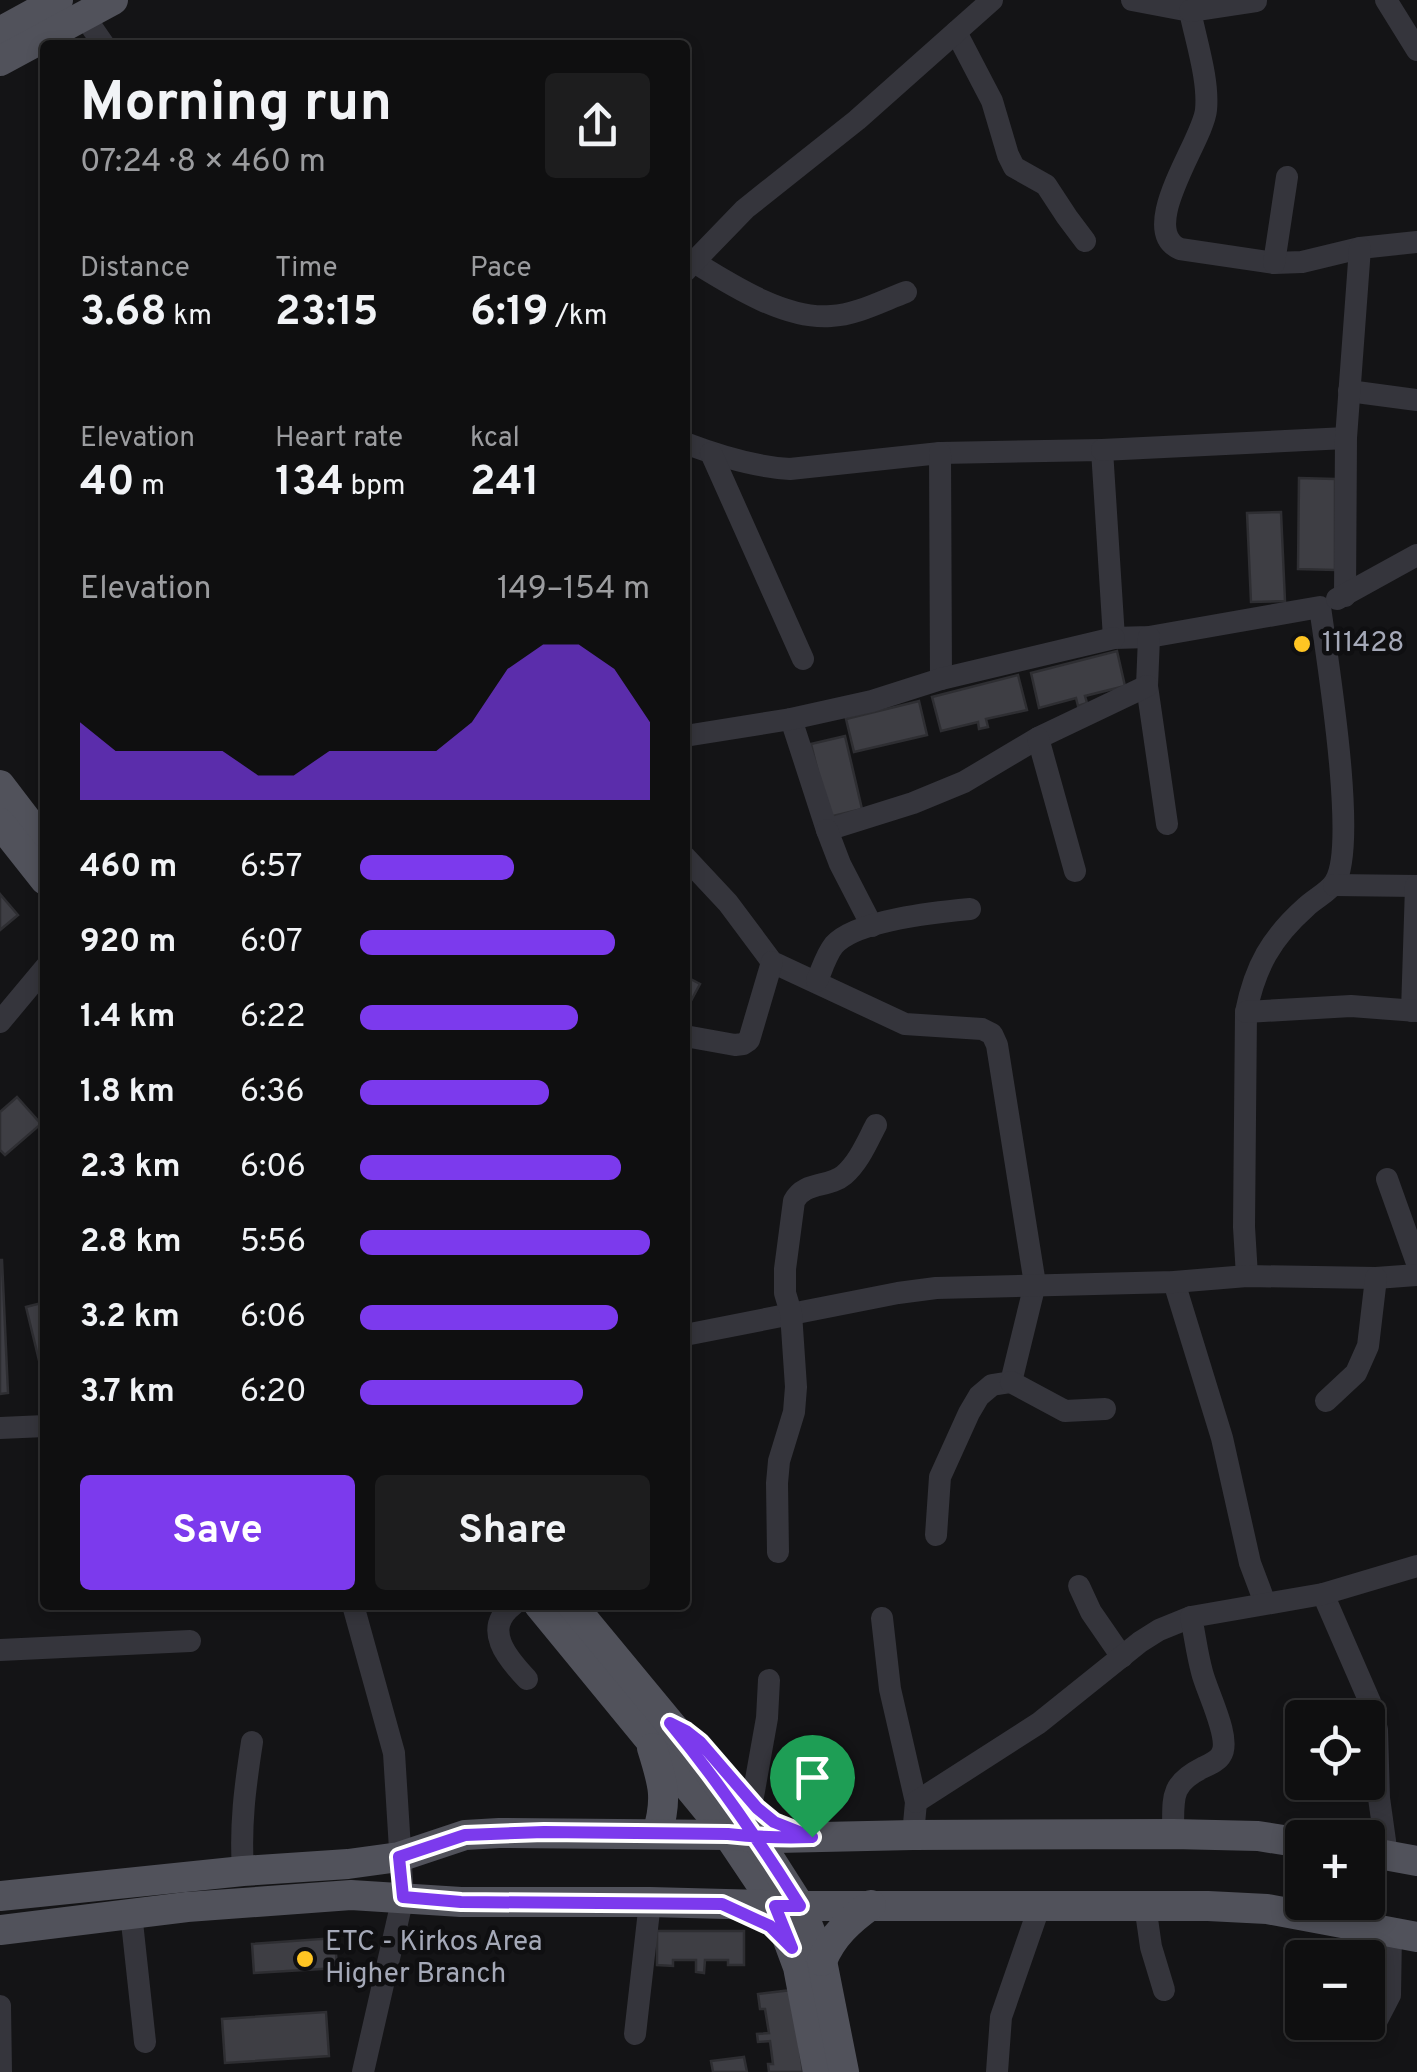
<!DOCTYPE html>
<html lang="en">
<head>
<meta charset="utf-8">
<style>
	body { margin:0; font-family:Overpass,sans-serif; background:#1d1d1e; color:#f1f3f6; height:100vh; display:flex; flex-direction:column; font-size:38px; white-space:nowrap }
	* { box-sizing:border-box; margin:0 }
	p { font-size:32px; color:#9b9c9f }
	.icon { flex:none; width:55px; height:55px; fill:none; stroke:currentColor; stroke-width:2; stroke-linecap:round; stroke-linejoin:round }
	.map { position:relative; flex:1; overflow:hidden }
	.details { position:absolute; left:40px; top:40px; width:650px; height:1570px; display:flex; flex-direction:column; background:#0f0f10; border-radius:10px; box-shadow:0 5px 15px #0003,0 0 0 2px #2f2f30 }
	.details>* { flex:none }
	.fabs { position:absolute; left:1285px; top:1700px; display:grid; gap:20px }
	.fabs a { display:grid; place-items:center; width:100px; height:100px; border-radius:10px; background:#0f0f10; box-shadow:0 5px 15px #0003,0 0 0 2px #2f2f30; font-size:50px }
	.pin { position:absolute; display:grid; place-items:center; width:85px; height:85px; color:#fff; margin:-102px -42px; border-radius:50% 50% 50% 0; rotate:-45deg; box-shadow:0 0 10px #0007 }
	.pin .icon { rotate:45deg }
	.round { display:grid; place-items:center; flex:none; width:105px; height:105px; border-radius:10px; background:#1d1d1e }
	.headline { display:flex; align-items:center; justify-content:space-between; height:170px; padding:0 40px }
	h1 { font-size:55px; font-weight:700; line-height:75px }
	.metrics { display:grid; grid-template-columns:repeat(3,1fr); gap:15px; height:170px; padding:10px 40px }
	.metrics div { display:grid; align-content:center }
	.metrics b { font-size:42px; font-weight:700 }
	.metrics small { font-size:28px; font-weight:400 }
	.metrics p { font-size:28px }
	.chart { height:280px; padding:20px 40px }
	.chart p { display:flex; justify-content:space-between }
	.chart svg { width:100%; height:180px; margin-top:10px; fill:#7c3aed; opacity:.7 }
	.action { display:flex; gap:20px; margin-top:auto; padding:20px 40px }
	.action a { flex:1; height:115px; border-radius:10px; background:#7c3aed; color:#fff; font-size:40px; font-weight:700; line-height:115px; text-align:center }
	.action a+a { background:#1d1d1e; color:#f1f3f6 }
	ul { padding:0 40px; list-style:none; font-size:32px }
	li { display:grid; grid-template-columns:160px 120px 1fr; align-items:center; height:75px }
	li i { height:25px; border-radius:12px; background:#7c3aed }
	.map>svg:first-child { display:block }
	.building { fill:#3e3e44; stroke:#2e2e32; stroke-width:2.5 }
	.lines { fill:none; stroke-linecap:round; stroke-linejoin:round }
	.minor { stroke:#35353c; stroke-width:22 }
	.major { stroke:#51525b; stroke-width:30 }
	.route-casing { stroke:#fff; stroke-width:20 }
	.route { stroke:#7c3aed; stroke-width:12 }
	.poi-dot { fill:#ffc523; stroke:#0f0f11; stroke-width:4 }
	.labels { text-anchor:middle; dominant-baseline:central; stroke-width:9; stroke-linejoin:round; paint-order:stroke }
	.poi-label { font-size:28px; fill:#a5a9b8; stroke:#0f0f11; text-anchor:start }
</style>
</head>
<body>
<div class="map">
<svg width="1417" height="2072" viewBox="0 0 1417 2072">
	<rect width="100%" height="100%" fill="#141416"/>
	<!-- building -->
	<g class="building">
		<polygon points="1299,478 1335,479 1335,570 1298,569"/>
		<polygon points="1281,512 1285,601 1251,602 1247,513"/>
		<polygon points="1117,651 1125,686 1085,696 1087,703 1078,706 1076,698 1039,708 1031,673"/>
		<polygon points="1018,675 1027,710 986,719 988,727 979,729 978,722 941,731 932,697"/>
		<polygon points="919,701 927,735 854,752 846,719"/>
		<polygon points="845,736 862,809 829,817 811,744"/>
		<polygon points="0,894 18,915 0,930"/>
		<polygon points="685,976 700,984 685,1012"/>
		<polygon points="17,1097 41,1124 5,1155 0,1150 0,1112"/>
		<polygon points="0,1260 2,1260 8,1393 0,1394"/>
		<polygon points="45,1302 45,1385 26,1307"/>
		<polygon points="657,1931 744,1931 744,1965 728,1965 728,1960 705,1960 704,1973 696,1972 696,1960 673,1960 673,1966 657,1965"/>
		<polygon points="335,1938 337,1968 254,1973 252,1944"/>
		<polygon points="792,1990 803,2072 769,2072 768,2064 773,2064 770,2041 758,2042 757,2034 769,2033 765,2009 760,2009 758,1994"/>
		<polygon points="326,2012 329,2056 225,2063 222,2019"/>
		<polygon points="744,2057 747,2072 713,2072 711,2061"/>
	</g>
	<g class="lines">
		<!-- minor -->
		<g class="minor">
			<path d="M1132,0L1190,11C1196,41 1209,80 1206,110C1203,141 1136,229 1180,249L1274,263L1302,262L1360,248L1417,242"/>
			<polyline points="1386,0 1417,50"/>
			<polyline points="1190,11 1256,1"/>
			<polyline points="84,16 104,45"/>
			<polyline points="956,32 992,101 1008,155 1014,167 1046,185 1067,217 1085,241"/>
			<path d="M694,262C731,285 786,320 831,316C856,315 882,301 906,292"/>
			<polyline points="1274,263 1287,177"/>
			<polyline points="685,271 745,209 857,120 992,0"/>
			<polyline points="1349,391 1417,400"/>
			<path d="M685,443C719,456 754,467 790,469L940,453L1102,450L1114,638L1149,637L1320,607C1327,658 1358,845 1335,882C1329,892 1314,899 1306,907C1271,938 1255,967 1246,1012L1244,1227L1247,1276"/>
			<polyline points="1102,450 1346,438"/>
			<polyline points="711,453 803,659"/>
			<polyline points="940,453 941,679"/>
			<polyline points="1345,596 1346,438 1360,248"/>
			<polyline points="1337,599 1417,555"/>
			<polyline points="1149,637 1147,686 1167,824"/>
			<polyline points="791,719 827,830 913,803 964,782 1038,738 1147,686"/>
			<polyline points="685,736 791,719 872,701 941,679 1114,638"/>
			<polyline points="1038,738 1075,871"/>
			<polyline points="827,830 840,864 872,926"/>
			<polyline points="685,857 728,903 772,962 905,1024 982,1029 992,1034 997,1045 1035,1284 1011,1382 992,1385 979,1396 969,1413 940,1477 936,1535"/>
			<polyline points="1334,885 1417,886"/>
			<path d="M817,981C822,969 826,955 834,945C856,920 938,912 970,909"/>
			<polyline points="1412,1011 1416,886"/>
			<polyline points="1246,1012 1351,1006 1417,1011"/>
			<polyline points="0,1022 45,968"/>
			<polyline points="685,1036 735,1045 743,1044 749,1040 772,962"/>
			<polyline points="1387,1179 1417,1263"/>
			<polyline points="1174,1282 1222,1438 1250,1563 1265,1603"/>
			<polyline points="685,1335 898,1293 936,1288 1174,1282 1247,1276 1376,1278 1417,1275"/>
			<polyline points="1011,1382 1065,1411 1105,1409"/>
			<polyline points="1326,1401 1356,1373 1368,1346 1376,1278"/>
			<polyline points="0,1428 45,1426"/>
			<path d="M778,1552L777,1483L779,1461L794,1412L796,1387L791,1313L785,1293V1269L794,1201C804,1181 829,1188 844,1175C859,1162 867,1142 876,1125"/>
			<polyline points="1079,1586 1091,1612 1122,1657"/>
			<polyline points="1323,1594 1370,1702 1377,1730 1379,1798 1387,1855"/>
			<polyline points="353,1605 394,1753 403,1897 363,2072"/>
			<path d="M513,1605C482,1629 507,1658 527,1679"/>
			<polyline points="882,1618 890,1689 916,1802 913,1835"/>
			<polyline points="0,1650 190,1641"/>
			<polyline points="752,1802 767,1718 769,1680"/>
			<polyline points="916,1802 1039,1723 1140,1642 1159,1630 1191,1617"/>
			<path d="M1173,1834C1174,1800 1168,1785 1202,1768C1208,1765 1218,1761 1221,1755C1232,1739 1206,1690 1202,1672C1197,1654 1195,1636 1191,1617L1323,1594L1417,1566"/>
			<path d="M243,1871C240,1825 245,1787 252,1742"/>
			<polyline points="1145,1905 1151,1947 1164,1990"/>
			<polyline points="131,1913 145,2042"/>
			<polyline points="0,2006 1,2072"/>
			<polyline points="1375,2024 1390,1995 1391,1932"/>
			<polyline points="635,2034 650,1902"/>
			<polyline points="997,2072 1001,2017 1040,1905"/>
		</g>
		<!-- major -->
		<g class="major">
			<polyline points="0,32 58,0"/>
			<polyline points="0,61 113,0"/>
			<polyline points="0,785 45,844"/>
			<polyline points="0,823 45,880"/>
			<polyline points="539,1605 728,1835 775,1905 798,1967 818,2072"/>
			<polyline points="572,1605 706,1767 756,1837 800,1906 822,1961 844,2072"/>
			<path d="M652,1748C663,1783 668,1798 657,1834"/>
			<polyline points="1368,1852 1417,1861"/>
			<polyline points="0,1896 243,1871 348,1864 399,1857 465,1835 499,1833 728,1835 776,1838 913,1835 1173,1834 1258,1836 1302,1843"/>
			<polyline points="0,1930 187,1907 351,1895 461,1902 650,1902 800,1906 1208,1906 1267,1909 1417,1937"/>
			<path d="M822,1961C832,1936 850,1920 871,1905"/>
		</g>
	</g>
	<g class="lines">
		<defs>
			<path id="route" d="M812,1837C784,1838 756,1837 728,1834L544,1832L465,1835L399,1857L403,1897L461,1902L722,1904L770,1926L792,1948L775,1906H800C760,1842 718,1781 670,1723L686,1731L700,1742L757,1808L774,1822L812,1837"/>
		</defs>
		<!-- route casing -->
		<use href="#route" class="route-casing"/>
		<!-- route -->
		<use href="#route" class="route"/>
	</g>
	<!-- markers -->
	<g class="poi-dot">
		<circle cx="1302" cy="644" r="10"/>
		<circle cx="305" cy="1959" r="10"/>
	</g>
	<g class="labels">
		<!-- poi labels -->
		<g class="poi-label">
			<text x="1322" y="644">111428</text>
			<text x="325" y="1943">ETC - Kirkos Area<tspan x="325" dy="32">Higher Branch</tspan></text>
		</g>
	</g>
</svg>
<div class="fabs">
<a><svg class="icon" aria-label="locate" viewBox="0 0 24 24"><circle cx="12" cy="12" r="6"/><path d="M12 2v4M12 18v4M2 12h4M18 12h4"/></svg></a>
<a>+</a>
<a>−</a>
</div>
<div class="pin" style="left:812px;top:1837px;background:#1e9e55"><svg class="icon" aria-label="arrive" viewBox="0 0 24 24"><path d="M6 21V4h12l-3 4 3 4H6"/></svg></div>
<section class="details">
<div class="headline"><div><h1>Morning run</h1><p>07:24 · 8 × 460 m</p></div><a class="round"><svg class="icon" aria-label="share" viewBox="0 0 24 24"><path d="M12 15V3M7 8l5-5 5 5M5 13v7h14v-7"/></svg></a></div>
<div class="metrics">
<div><p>Distance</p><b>3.68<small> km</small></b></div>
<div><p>Time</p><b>23:15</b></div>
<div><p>Pace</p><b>6:19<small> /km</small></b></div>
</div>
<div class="metrics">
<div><p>Elevation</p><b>40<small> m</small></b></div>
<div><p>Heart rate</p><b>134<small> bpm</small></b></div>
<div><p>kcal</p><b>241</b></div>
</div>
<div class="chart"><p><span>Elevation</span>149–154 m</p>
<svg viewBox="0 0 160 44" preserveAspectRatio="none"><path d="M0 44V25L10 32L20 32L30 32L40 32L50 38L60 38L70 32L80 32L90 32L100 32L110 25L120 12L130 6L140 6L150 12L160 25V44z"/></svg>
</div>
<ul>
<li><b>460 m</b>6:57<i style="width:53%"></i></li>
<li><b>920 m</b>6:07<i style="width:88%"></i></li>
<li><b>1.4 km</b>6:22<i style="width:75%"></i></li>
<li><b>1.8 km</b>6:36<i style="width:65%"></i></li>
<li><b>2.3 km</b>6:06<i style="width:90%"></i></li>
<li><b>2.8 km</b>5:56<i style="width:100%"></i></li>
<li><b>3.2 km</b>6:06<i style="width:89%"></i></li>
<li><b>3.7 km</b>6:20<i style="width:77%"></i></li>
</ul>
<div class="action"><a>Save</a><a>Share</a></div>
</section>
</div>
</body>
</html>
